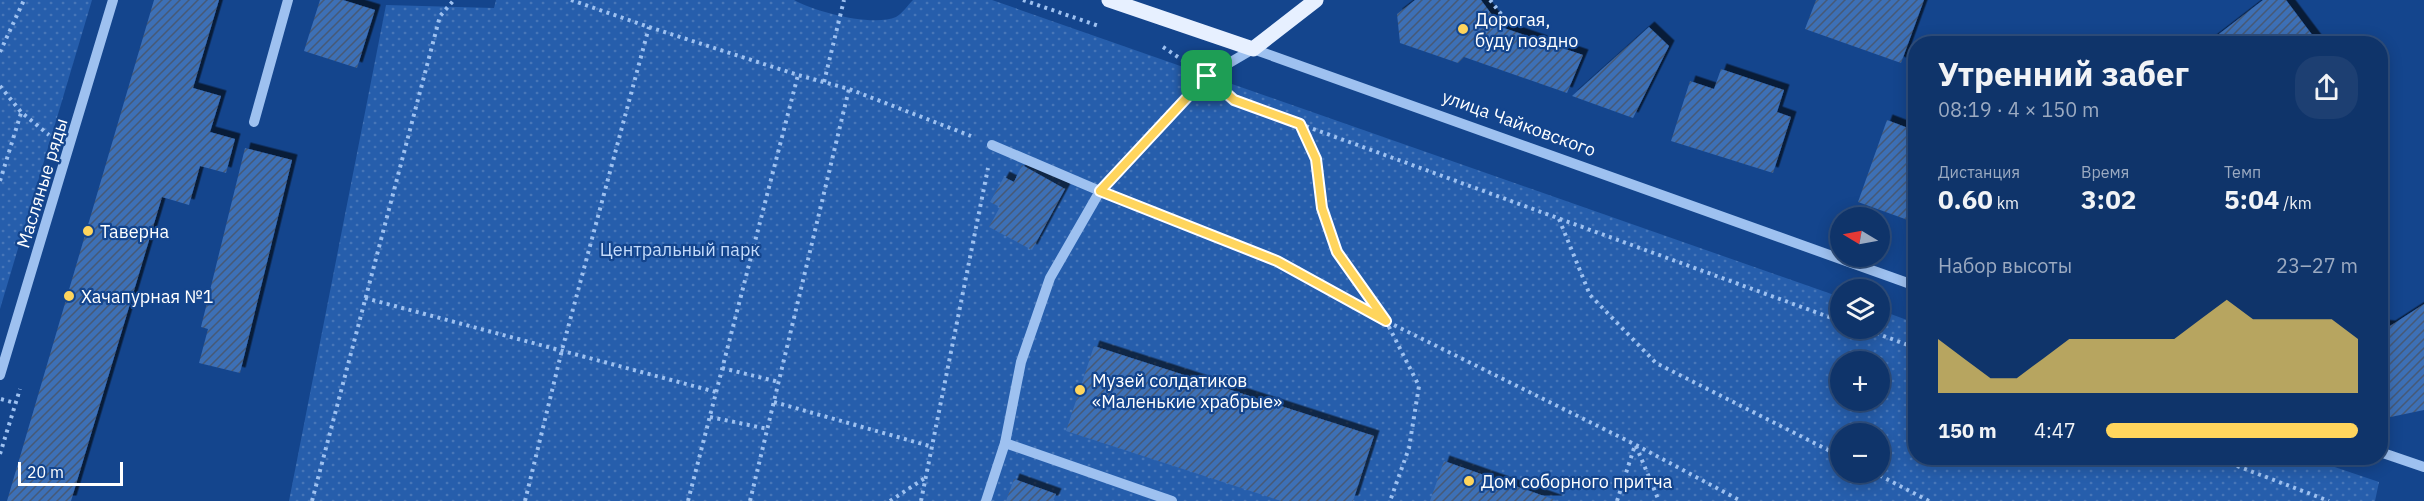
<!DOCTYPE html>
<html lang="ru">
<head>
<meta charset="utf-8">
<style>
	body { margin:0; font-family:"IBM Plex Sans",sans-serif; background:#1d3f72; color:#f1f3f6; height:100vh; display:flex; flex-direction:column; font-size:22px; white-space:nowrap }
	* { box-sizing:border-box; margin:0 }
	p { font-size:20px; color:#9baac1 }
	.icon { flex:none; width:33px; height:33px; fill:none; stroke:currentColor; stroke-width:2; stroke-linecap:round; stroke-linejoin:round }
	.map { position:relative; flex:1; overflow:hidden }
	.sheet { position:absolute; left:1908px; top:36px; width:480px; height:429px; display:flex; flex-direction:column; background:#0f346a; border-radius:24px; box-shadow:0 3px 15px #0003,0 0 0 2px #2f4f7e }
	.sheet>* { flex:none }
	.needle { width:39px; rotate:280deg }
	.controls { position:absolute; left:1830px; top:207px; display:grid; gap:12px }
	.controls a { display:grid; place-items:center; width:60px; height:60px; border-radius:50%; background:#0f346a; box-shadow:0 3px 15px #0003,0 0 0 2px #2f4f7e; font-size:30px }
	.scale { position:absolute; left:18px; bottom:15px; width:105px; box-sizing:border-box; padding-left:6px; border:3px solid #fff; border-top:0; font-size:16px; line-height:21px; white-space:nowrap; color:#fff; -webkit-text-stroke:4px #14458d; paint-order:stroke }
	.pin { position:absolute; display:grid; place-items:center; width:51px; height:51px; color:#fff; margin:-26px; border-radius:12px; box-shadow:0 3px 9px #0006 }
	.round { display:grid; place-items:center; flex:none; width:63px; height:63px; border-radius:24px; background:#1d3f72 }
	.head { display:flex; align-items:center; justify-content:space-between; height:102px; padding:0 30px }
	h1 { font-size:33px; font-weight:700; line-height:45px }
	.metrics { display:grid; grid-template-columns:repeat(3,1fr); gap:9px; height:102px; padding:6px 30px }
	.metrics div { display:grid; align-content:center }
	.metrics b { font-size:26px; font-weight:700 }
	.metrics small { font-size:16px; font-weight:400 }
	.metrics p { font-size:16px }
	.chart { height:168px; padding:12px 30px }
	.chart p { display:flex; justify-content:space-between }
	.chart svg { width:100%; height:108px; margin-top:6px; fill:#ffd55d; opacity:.7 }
	ul { padding:0 30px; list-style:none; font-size:20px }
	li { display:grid; grid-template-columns:96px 72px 1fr; align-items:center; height:45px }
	li i { height:15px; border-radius:8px; background:#ffd55d }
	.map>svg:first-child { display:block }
	.park { fill:url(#park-dots); fill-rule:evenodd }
	.building { fill:url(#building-hatch); filter:url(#shadow) }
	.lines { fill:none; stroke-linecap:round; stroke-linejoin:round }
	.path { stroke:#9ec1f0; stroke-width:4; stroke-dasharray:3 4.5; stroke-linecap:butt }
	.minor { stroke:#9ec1f0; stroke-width:10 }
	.major { stroke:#e7f0ff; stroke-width:15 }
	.route-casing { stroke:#fff; stroke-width:12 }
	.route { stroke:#ffd55d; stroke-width:8 }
	.poi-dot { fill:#ffd55d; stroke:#14458d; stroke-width:2 }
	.labels { text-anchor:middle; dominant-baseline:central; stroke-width:4.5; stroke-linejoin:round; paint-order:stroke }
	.poi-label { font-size:18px; fill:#fff; stroke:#14458d; text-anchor:start }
	.street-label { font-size:18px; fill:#fff; stroke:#14458d }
	.park-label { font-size:18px; fill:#c5dcfc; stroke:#14458d }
</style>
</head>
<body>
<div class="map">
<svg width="2424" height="501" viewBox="0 0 2424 501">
	<defs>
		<pattern id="park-dots" width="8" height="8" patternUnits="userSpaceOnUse" patternTransform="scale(1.5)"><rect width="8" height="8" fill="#265eac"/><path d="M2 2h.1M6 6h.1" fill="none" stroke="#4776b8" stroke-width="1.8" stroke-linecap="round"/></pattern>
		<pattern id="building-hatch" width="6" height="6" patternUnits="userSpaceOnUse" patternTransform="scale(1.5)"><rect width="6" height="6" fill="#3d6fb6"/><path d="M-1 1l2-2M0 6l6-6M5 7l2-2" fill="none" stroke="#465a76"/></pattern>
		<filter id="shadow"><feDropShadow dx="5.5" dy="-5.5" stdDeviation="0" flood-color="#0009"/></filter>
	</defs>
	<rect width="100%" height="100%" fill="#14458d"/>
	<!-- park -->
	<g class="park">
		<polygon points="0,0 92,0 0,309"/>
		<path d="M496,0H794C815,12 873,27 896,17C902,14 908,5 913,0H992L1840,297V328H1880V310L1915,323L1916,458H2308L2379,482L2375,501H289L386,5L494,8ZM1840,362H1880V400H1840ZM1840,434H1880V472H1840Z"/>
	</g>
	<!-- building -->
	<g class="building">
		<polygon points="154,0 219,0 193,88 221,96 210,132 235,139 226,173 200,166 189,205 162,197 71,501 7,501"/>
		<polygon points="320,0 343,0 375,10 357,68 304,51"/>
		<polygon points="1415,0 1481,0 1501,27 1583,55 1567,93 1464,57 1458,63 1400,43 1397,14"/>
		<polygon points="1816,0 1924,0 1901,63 1805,29"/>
		<polygon points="2263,0 2286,0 2319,44 2206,44"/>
		<polygon points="1649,27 1669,46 1633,118 1572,96"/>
		<polygon points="1721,69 1784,90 1777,112 1791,117 1773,173 1671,141 1690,81 1714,89"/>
		<polygon points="1887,120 1916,131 1916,223 1858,202"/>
		<polygon points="245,148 292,160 240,373 199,363 208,329 201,327"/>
		<polygon points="1022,165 1065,189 1032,250 989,227 1000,207 990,202 1004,177 1014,182"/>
		<polygon points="2424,304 2424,410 2386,418 2380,416 2380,325 2390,326"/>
		<polygon points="1094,346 1374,436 1353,501 1281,501 1066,431"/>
		<polygon points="1444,461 1558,501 1430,501"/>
		<polygon points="1014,479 1056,494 1053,501 1006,501"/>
	</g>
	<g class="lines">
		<!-- path -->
		<g class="path">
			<polyline points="571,0 649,27 798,75 849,89 971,136"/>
			<polyline points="1023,0 1099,26"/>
			<polyline points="1490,0 1505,19"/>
			<polyline points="1163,47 1187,63"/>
			<polyline points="0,52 24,0"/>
			<polyline points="824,82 844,0"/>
			<polyline points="0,86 21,112 49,135"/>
			<polyline points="1224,91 1234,100 1840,321"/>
			<polyline points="1300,124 1316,159 1322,208 1337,252 1386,321 1419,386 1409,448 1390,501"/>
			<polyline points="0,181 21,113"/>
			<polyline points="1122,200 1277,261 1386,321 1636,445 1741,501"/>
			<polyline points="1559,219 1590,295 1656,363 1840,456"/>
			<polyline points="365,298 716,392"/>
			<polyline points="1862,328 1916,348"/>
			<polyline points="722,368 779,382"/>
			<polyline points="1,399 15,403"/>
			<polyline points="774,402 933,447"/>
			<polyline points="710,417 768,429"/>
			<polyline points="1636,446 1659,501"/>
			<polyline points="0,454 20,389"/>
			<polyline points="2216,458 2329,501"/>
			<polyline points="1873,472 1929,501"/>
			<polyline points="312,501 440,16 454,0"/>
			<polyline points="525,501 562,350 649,27"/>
			<polyline points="688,501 798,75"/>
			<polyline points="750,501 849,89"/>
			<polyline points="890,501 925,478"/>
			<polyline points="921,501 988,168"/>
			<polyline points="1617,501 1635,445"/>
		</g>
		<!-- minor -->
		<g class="minor">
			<polyline points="254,122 288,0"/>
			<polyline points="992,145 1100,191"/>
			<polyline points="0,375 113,0"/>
			<polyline points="1005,443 1172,501"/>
			<polyline points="2380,452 2424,467"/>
			<polyline points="986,501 1005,443 1021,362 1050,278 1100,191 1207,76 1253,49 1916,286"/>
		</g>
		<!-- major -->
		<polyline class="major" points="1109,0 1253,49 1316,0"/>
	</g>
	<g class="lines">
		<defs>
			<polygon id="route" points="1207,76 1234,100 1300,124 1316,159 1322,208 1337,252 1386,321 1277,261 1100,191"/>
		</defs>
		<!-- route casing -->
		<use href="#route" class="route-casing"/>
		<!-- route -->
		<use href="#route" class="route"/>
	</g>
	<!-- markers -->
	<g class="poi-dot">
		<circle cx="1463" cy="29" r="6"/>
		<circle cx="88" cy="231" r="6"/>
		<circle cx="69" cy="296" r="6"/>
		<circle cx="1080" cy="390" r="6"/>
		<circle cx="1469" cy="481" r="6"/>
	</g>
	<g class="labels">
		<!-- poi labels -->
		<g class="poi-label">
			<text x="1475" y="19">Дорогая,<tspan x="1475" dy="21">буду поздно</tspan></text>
			<text x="100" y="231">Таверна</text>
			<text x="81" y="296">Хачапурная №1</text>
			<text x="1092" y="380">Музей солдатиков<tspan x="1092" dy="21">«Маленькие храбрые»</tspan></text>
			<text x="1481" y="481">Дом соборного притча</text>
		</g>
		<!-- street labels -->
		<g class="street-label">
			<text transform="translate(1519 123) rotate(20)">улица Чайковского</text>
			<text transform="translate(42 183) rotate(-73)">Масляные ряды</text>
		</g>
		<!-- park labels -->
		<g class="park-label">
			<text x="680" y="249">Центральный парк</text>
		</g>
	</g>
</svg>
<div class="controls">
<a><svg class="needle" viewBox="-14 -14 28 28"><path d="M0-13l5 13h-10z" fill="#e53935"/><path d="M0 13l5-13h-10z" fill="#9baac1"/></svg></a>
<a><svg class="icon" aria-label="layers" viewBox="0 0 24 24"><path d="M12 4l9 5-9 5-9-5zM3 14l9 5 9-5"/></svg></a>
<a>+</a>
<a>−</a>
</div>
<div class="scale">20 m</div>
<div class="pin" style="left:1207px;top:76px;background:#1e9e55"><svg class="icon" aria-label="arrive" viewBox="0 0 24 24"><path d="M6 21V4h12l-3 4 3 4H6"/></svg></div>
<section class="sheet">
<div class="head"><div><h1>Утренний забег</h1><p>08:19 · 4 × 150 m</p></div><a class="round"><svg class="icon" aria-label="share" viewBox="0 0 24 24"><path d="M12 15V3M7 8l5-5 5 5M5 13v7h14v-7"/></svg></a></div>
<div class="metrics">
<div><p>Дистанция</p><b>0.60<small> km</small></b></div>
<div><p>Время</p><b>3:02</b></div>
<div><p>Темп</p><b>5:04<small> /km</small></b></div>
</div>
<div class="chart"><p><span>Набор высоты</span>23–27 m</p>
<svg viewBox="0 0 160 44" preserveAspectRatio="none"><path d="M0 44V22L10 30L20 38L30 38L40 30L50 22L60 22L70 22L80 22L90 22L100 14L110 6L120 14L130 14L140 14L150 14L160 22V44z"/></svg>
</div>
<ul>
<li><b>150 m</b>4:47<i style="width:100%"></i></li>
</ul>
</section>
</div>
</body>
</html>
